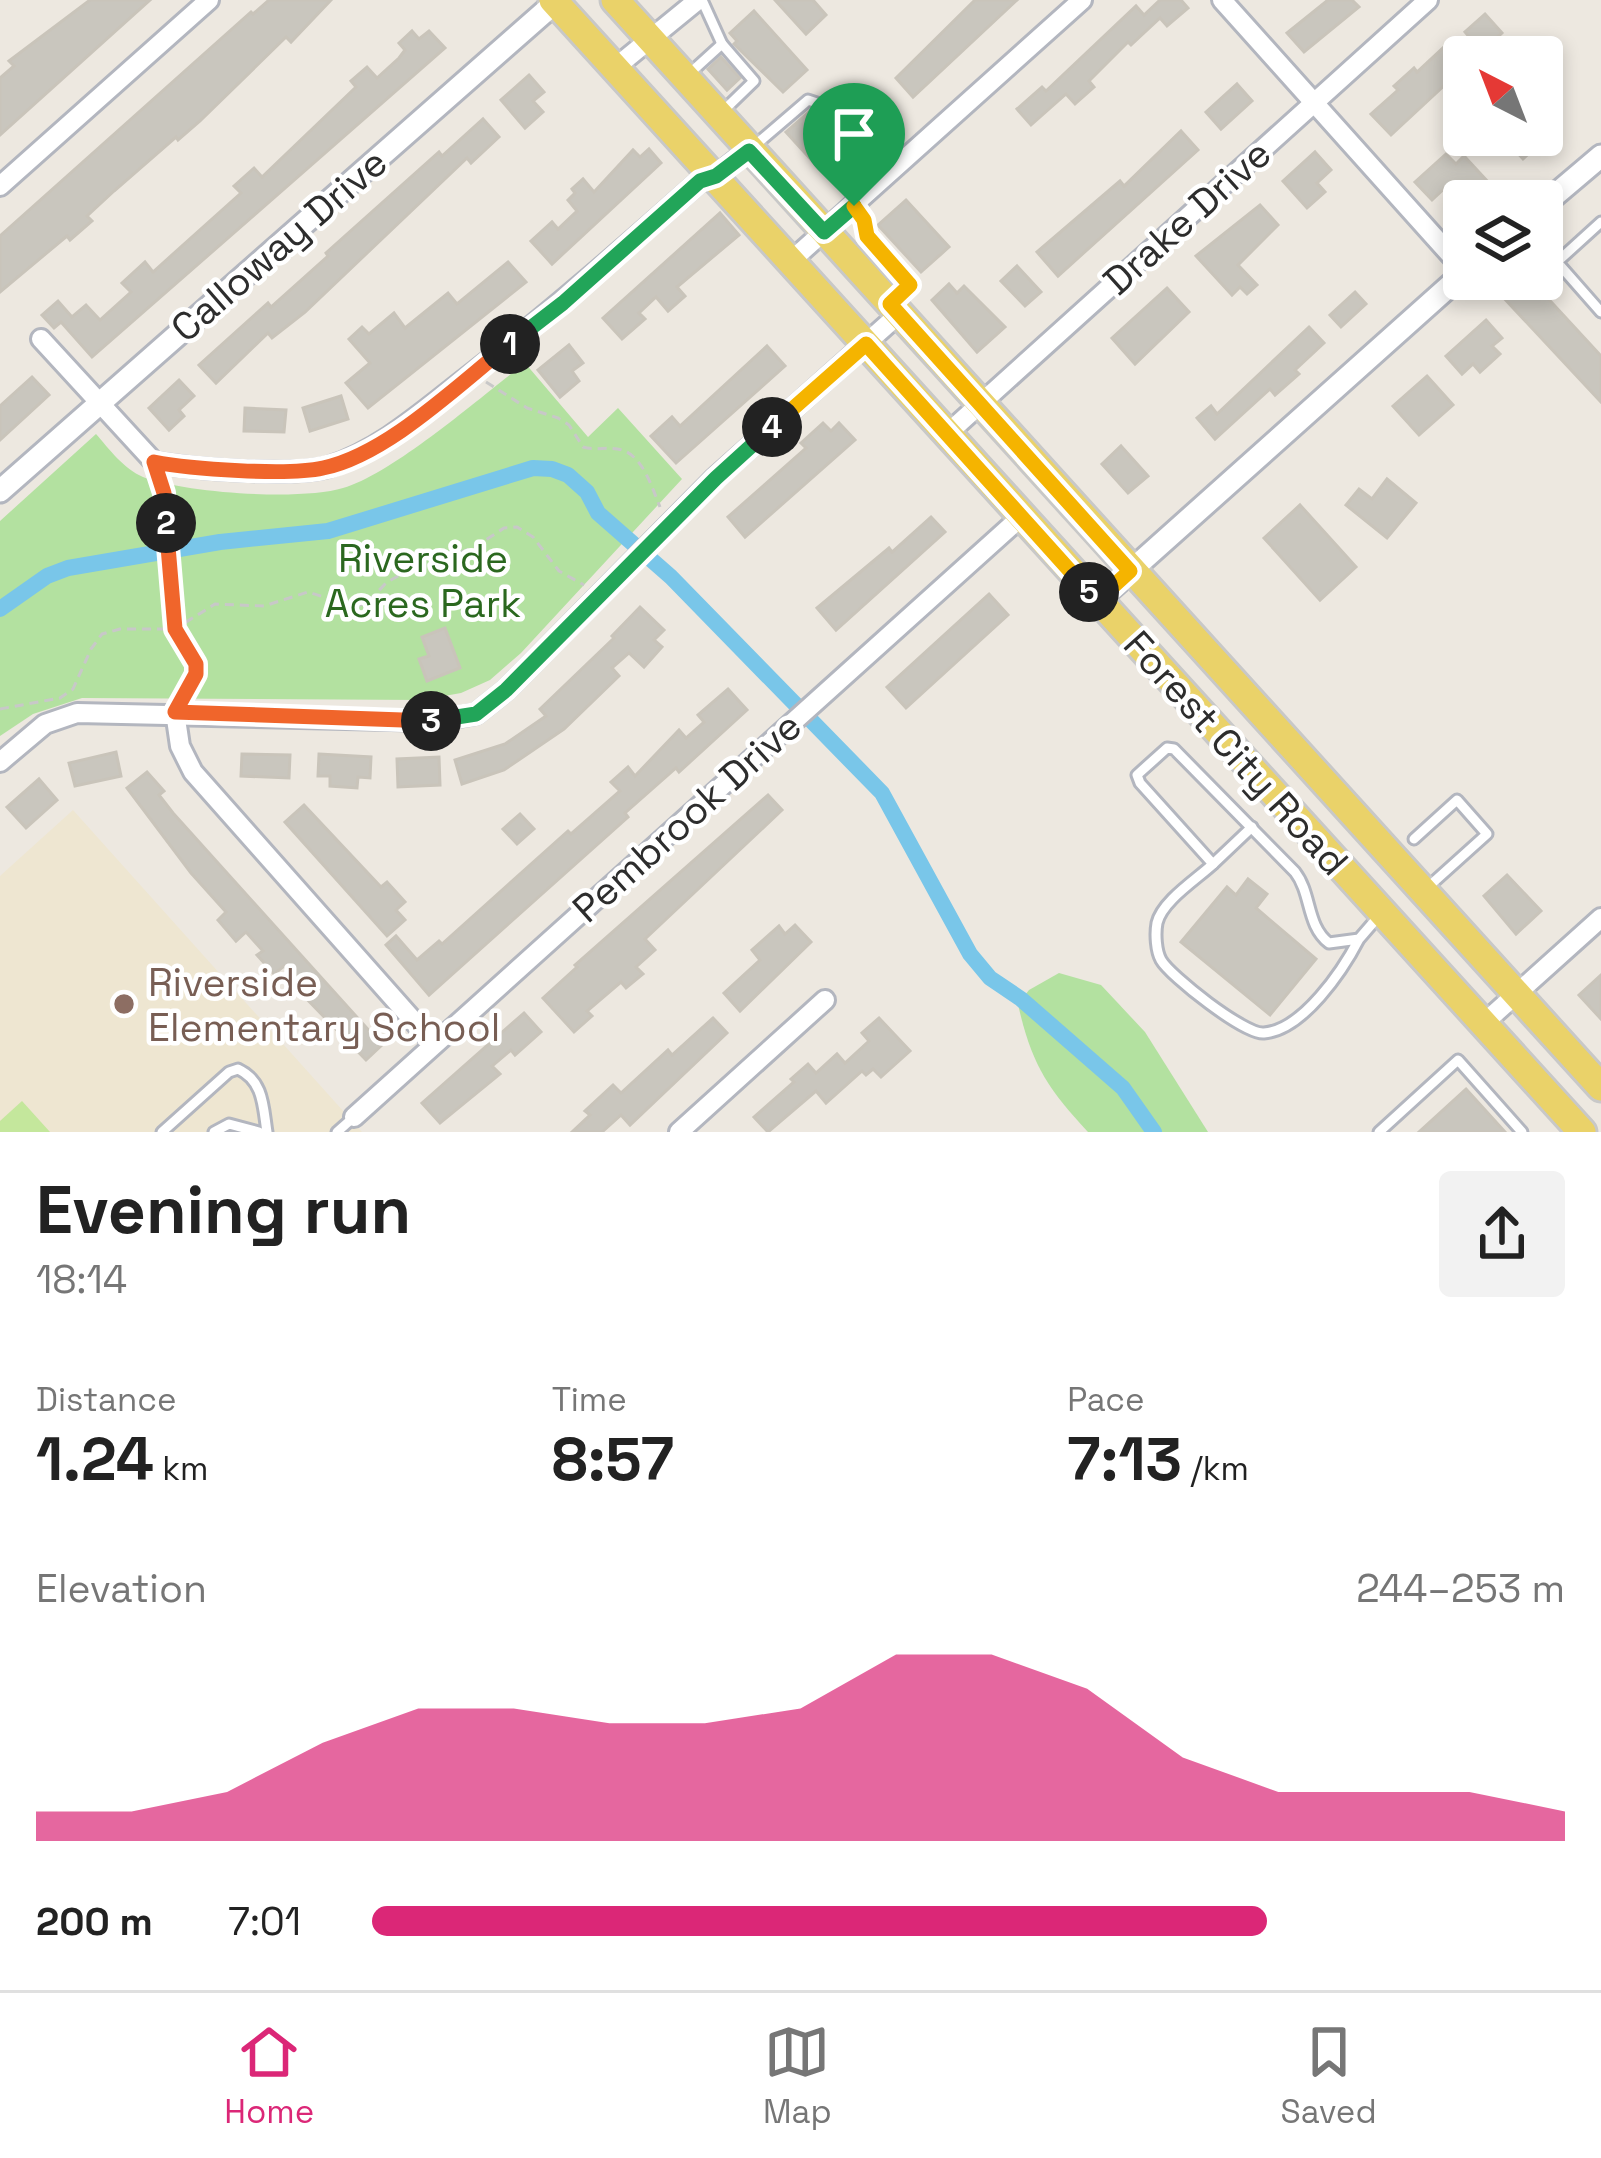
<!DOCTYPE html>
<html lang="en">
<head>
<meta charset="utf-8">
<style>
	body { margin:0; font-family:"Space Grotesk",sans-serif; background:#f2f2f2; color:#222; height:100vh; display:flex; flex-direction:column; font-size:45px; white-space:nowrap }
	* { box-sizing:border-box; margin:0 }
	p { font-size:39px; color:#767676 }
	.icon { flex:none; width:66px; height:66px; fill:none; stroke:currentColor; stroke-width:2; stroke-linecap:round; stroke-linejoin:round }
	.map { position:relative; height:1132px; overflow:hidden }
	.sheet { display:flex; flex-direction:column; background:#fff; flex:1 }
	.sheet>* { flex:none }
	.needle { width:78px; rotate:318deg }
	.controls { position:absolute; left:1443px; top:36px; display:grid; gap:24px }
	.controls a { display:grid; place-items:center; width:120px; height:120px; border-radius:12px; background:#fff; box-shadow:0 6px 18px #0003; font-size:60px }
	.pin { position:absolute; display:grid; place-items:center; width:102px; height:102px; color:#fff; margin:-123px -51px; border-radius:50% 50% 50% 0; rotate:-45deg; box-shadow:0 0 12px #0007 }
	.pin .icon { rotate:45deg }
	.km { position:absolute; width:60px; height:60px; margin:-30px; border-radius:50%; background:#222; color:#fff; font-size:33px; line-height:60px; text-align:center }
	.round { display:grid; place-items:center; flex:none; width:126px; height:126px; border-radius:12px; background:#f2f2f2 }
	.summary { display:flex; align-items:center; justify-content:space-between; height:204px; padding:0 36px }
	h1 { font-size:66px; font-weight:800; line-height:90px }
	.metrics { display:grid; grid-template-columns:repeat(3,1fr); gap:18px; height:204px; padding:12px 36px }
	.metrics div { display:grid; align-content:center }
	.metrics b { font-size:60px; font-weight:800 }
	.metrics small { font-size:33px; font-weight:400 }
	.metrics p { font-size:33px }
	.chart { height:336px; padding:24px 36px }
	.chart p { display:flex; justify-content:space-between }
	.chart svg { width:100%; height:216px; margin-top:12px; fill:#db2777; opacity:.7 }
	ul { padding:0 36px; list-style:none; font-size:39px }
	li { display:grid; grid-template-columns:192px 144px 1fr; align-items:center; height:90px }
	li i { height:30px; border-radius:15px; background:#db2777 }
	.dock { display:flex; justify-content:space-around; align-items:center; height:168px; border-top:3px solid #e0e0e0; background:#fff; font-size:33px; color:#767676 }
	.dock a { display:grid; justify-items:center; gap:6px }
	.dock .current { color:#db2777 }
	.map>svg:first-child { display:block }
	.education { fill:#eee6d1 }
	.green { fill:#b3e1a0 }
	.pitch { fill:#c4e79c }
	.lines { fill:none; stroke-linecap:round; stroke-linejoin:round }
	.canal { stroke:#79c6e9; stroke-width:16 }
	.building { fill:#c9c6be; stroke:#c9c4ba; stroke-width:3 }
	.service-casing { stroke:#b3b6bf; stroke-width:15 }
	.minor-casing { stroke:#b3b6bf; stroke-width:24 }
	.tertiary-casing { stroke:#b3b6bf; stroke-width:27 }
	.primary-casing { stroke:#c8c8c8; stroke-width:33 }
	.path { stroke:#c8c8c8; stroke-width:3; stroke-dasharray:9 6; stroke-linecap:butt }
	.service { stroke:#fff; stroke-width:9 }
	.minor { stroke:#fff; stroke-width:18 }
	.tertiary { stroke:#fff; stroke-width:21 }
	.primary { stroke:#ead269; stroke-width:27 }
	.split-1-casing { stroke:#fff; stroke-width:24 }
	.split-2-casing { stroke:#fff; stroke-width:24 }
	.split-3-casing { stroke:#fff; stroke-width:24 }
	.split-4-casing { stroke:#fff; stroke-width:24 }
	.split-5-casing { stroke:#fff; stroke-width:24 }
	.split-6-casing { stroke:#fff; stroke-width:24 }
	.split-1 { stroke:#22a559; stroke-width:15 }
	.split-2 { stroke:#f0652b; stroke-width:15 }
	.split-3 { stroke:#f0652b; stroke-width:15 }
	.split-4 { stroke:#22a559; stroke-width:15 }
	.split-5 { stroke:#f5b400; stroke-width:15 }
	.split-6 { stroke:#f5b400; stroke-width:15 }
	.education-dot { fill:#8d6e63; stroke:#fff; stroke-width:4.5 }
	.labels { text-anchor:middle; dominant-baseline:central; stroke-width:9; stroke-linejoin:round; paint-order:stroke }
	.street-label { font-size:39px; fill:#2d2d2d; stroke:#fff }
	.park-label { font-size:39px; fill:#2b681f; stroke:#fff }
	.education-label { font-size:39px; fill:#785e54; stroke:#fff; text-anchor:start }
</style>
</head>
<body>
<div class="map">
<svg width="1601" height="1132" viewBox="0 0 1601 1132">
	<rect width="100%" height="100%" fill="#ede8e0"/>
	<!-- education -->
	<polygon class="education" points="73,810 362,1132 0,1132 0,876"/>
	<!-- green -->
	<g class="green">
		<path d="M525,363L588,437L618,408L682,479L521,653L490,680L461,693L422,700L82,698L33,714L0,736V521L96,434C109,449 124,469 143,477C184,493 301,501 343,488C394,473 480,397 525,363Z"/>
		<path d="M1059,973L1101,985L1145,1032L1208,1132H1088C1047,1088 1031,1063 1018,1004L1029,990Z"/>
	</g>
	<!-- pitch -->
	<polygon class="pitch" points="22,1101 50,1132 0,1132 0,1121"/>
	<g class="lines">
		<!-- canal -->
		<polyline class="canal" points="0,609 47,576 68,568 220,542 328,531 533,468 552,469 568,475 587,492 598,513 671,577 882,793 970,954 990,978 1021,999 1123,1088 1154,1132"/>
	</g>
	<!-- building -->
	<g class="building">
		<polygon points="90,0 150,0 0,135 0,78 14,66 9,61"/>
		<polygon points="269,0 331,0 291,42 286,37 200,121 178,140 176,137 114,191 87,216 92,221 70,240 67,236 0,292 0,236 251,12 253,14"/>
		<polygon points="775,0 813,0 826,15 806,34"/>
		<polygon points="975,0 1017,0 913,97 896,78"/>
		<polygon points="1160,0 1181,0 1188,8 1167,26 1160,18 1131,45 1128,42 1089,81 1094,87 1075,104 1066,94 1031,125 1017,109 1042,87 1046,91 1136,6 1144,15"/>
		<polygon points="1328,0 1352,0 1359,7 1304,52 1287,33"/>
		<polygon points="754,11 807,70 783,92 734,44 737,41 730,33"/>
		<polygon points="1485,14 1502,33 1482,52 1465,32"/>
		<polygon points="412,31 419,39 429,31 445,48 92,357 61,322 54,328 42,315 58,301 72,317 86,305 100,320 131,292 122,283 145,262 153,272 241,193 234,186 254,168 262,177 356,87 351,81 367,67 377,78 399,58 405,50 399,43"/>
		<polygon points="1443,48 1462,69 1391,135 1371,114 1398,90 1394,86 1414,68 1417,72"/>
		<polygon points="721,57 740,78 727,90 708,69"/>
		<polygon points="529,75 544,92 533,101 543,112 525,128 501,100"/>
		<polygon points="1237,84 1252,101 1221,129 1206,112"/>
		<polygon points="811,110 841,141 815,164 786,132"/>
		<polygon points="483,119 499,137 471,163 467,158 305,312 272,338 268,333 216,383 199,365 268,303 271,307 328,256 326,253 439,152 442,156"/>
		<polygon points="1181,131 1198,150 1058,276 1037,252 1120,181 1124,186"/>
		<polygon points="1501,135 1549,135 1523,159"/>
		<polygon points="649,149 661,163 552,264 531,241 552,222 558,229 577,211 568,200 575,193 572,189 583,179 594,192 633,150 640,157"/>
		<polygon points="1315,152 1331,170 1317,183 1325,192 1307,208 1283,181"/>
		<polygon points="1446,154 1456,164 1464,156 1490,184 1464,204 1447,186 1432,200 1415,182"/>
		<polygon points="906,200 949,247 921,272 878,225"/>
		<polygon points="1260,205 1278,225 1238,265 1257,285 1247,294 1240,287 1232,295 1196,256"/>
		<polygon points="720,213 739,235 677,287 685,296 668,311 656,297 639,313 645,319 622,339 603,318"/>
		<polygon points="508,262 526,282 368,408 346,383 370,363 349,339 362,327 369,334 394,313 405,328 448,293 457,304"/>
		<polygon points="1017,266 1041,292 1025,306 1001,281"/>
		<polygon points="1520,279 1530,279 1601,356 1601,402 1502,296"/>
		<polygon points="949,284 957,293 964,286 1005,327 977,352 932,300"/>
		<polygon points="1167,288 1189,312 1135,364 1112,338"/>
		<polygon points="1355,292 1366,304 1341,327 1330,315"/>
		<polygon points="1486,320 1502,338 1492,346 1500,354 1480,372 1473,364 1462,374 1446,356"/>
		<polygon points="1309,327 1324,343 1295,370 1299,374 1275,395 1270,389 1215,439 1197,418 1211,406 1217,414"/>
		<polygon points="569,345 583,363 572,371 579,381 560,397 538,370"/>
		<polygon points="767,346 785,366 676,463 651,436 672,417 680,426"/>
		<polygon points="1427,376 1453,405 1419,435 1393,406"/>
		<polygon points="32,377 49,395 0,440 0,406"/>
		<polygon points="179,380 194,396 179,410 184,416 169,430 149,408"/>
		<polygon points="341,396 348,419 310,431 303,408"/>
		<polygon points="245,408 286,410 284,432 244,431"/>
		<polygon points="823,423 831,431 839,423 855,440 745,537 728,517 806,448 801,443"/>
		<polygon points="1121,446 1148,476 1128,493 1102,464"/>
		<polygon points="1387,479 1416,503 1387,538 1346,505 1359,489 1372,499"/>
		<polygon points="1300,505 1356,567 1320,600 1264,538"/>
		<polygon points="931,517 945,532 836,630 817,608 889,548 892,552"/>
		<polygon points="989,594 1008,615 906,708 887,687"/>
		<polygon points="640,607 664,630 654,640 662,647 644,667 629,653 612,668 619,676 564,729 504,770 462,784 455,760 505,744 546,716 540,709 614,638 612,636"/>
		<polygon points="445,628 460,668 427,681 419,659 429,656 422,637"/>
		<polygon points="728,689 747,710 679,772 676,768 625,813 628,817 429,995 386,945 396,936 417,960 439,941 442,944 568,831 571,834 620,791 611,782 628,767 635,776 679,730 686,738 704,722 698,715"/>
		<polygon points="116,752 121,776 75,786 69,763"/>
		<polygon points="242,754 290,755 289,778 241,776"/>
		<polygon points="319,754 371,757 370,778 358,777 357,788 330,786 330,776 318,776"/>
		<polygon points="439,757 440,785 398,787 397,759"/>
		<polygon points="147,772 164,791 159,795 173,813 382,1045 366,1060 297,989 301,986 284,966 274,974 257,955 263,951 246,932 236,941 218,920 226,912 191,873 127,788"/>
		<polygon points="39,779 57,800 26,828 7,807"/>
		<polygon points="768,795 782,810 645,939 655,950 636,967 643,974 626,988 621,982 587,1011 592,1016 574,1032 543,998 577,967 575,965"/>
		<polygon points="304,805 381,887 387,882 405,902 396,910 405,920 387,936 285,822"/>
		<polygon points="520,814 534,829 517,844 503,829"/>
		<polygon points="1507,875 1541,911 1516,934 1484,896"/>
		<polygon points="1248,879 1267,894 1256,908 1316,959 1270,1015 1181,942 1227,887 1236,895"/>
		<polygon points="795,925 811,942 740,1011 724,993 760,960 752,950 779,926 785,934"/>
		<polygon points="1601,975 1601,1019 1579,995"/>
		<polygon points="524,1013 541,1032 515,1055 511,1050 492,1066 500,1074 440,1123 422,1103"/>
		<polygon points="713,1018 727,1033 630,1125 621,1115 602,1132 572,1132 590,1115 585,1111 613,1085 621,1093 668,1050 672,1055"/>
		<polygon points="879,1018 910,1051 881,1077 873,1069 866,1075 862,1071 826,1103 816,1091 768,1132 754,1117 794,1082 791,1079 808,1064 816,1073 837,1054 845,1063 869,1041 862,1033"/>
		<polygon points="1466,1089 1505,1132 1419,1132"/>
	</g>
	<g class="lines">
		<defs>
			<g id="service">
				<polyline points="702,0 722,44"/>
				<polyline points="689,74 722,44 754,81 721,113"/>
				<polyline points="753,147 808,100 826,106 851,132"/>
				<polyline points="854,207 864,219 867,236 911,285 894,301"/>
				<polyline points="1601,222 1557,262 1601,312"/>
				<polyline points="1414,839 1457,800 1487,834 1427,888"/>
				<polyline points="1213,864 1252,827"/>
				<path d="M1359,939C1343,970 1303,1030 1264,1033C1245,1035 1170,976 1161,960C1156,951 1155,934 1157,923C1162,901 1197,879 1213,864L1140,783L1137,775L1167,748L1174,749L1295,872C1312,894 1306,925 1329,943L1359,939L1378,917"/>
				<path d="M162,1132L229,1072L238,1069C264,1081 263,1107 267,1132"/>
				<polyline points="214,1132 229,1124 259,1132"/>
				<polyline points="337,1132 354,1117"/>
				<polyline points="1379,1132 1458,1060 1522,1132"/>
			</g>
			<g id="minor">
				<polyline points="1222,0 1464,270"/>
				<polyline points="616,67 698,0"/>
				<polyline points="0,186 209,0"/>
				<polyline points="791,261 1082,0"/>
				<path d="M41,339L154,462C190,469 294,477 328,467C378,451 419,415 460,383C543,319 621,251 700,181L716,176L749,150"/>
				<polyline points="947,434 1428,0"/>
				<polyline points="175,712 180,746 193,772 434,1044"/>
				<polyline points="0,762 45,724 77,713 436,721 476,714 506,690 715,478 899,314"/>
				<polyline points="1483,1024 1601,918"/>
				<polyline points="354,1117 1021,517"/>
				<polyline points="679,1132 825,1000"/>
			</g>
			<g id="tertiary">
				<polyline points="1542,206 1601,156"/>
				<polyline points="0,491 558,0"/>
				<polyline points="1097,601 1464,273"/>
			</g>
			<g id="primary">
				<polyline points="553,0 1582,1132"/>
				<polyline points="615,0 1601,1087"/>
			</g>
		</defs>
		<!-- service casing -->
		<use href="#service" class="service-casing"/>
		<!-- minor casing -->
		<use href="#minor" class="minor-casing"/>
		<!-- tertiary casing -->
		<use href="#tertiary" class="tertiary-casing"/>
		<!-- primary casing -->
		<use href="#primary" class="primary-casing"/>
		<!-- path -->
		<g class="path">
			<path d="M486,382L527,408L558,418L569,425L583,447C596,451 610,446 622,450C643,456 653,490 660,507"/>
			<polyline points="161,481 175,629 196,664 196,674 179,699"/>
			<polyline points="0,709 60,698 73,689 91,649 102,634 120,629 175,629 215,604 264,606 308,592 355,607 368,602 387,582 402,574 475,547 504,528 517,527 533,537 559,571 584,585"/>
		</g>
		<!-- service -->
		<use href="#service" class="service"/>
		<!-- minor -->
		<use href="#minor" class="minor"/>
		<!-- tertiary -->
		<use href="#tertiary" class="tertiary"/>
		<!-- primary -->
		<use href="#primary" class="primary"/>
	</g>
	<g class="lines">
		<defs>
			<polyline id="split-1" points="510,344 563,303 700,181 716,176 749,151 824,232 854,206"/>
			<path id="split-2" d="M166,523L164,493L154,462C190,469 288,476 323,468C387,455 459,384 510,344"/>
			<polyline id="split-3" points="166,523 175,629 196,664 196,674 175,712 431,721"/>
			<polyline id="split-4" points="431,721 476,714 506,690 716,478 772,427"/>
			<polyline id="split-5" points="772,427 866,344 1089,592"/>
			<polyline id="split-6" points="854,206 864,220 867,236 910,285 890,304 1130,571 1097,601 1089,592"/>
		</defs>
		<!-- split-1 casing -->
		<use href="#split-1" class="split-1-casing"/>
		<!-- split-2 casing -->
		<use href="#split-2" class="split-2-casing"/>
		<!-- split-3 casing -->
		<use href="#split-3" class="split-3-casing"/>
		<!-- split-4 casing -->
		<use href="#split-4" class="split-4-casing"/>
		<!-- split-5 casing -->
		<use href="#split-5" class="split-5-casing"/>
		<!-- split-6 casing -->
		<use href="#split-6" class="split-6-casing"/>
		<!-- split-1 -->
		<use href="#split-1" class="split-1"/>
		<!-- split-2 -->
		<use href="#split-2" class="split-2"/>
		<!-- split-3 -->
		<use href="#split-3" class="split-3"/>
		<!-- split-4 -->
		<use href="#split-4" class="split-4"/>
		<!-- split-5 -->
		<use href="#split-5" class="split-5"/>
		<!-- split-6 -->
		<use href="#split-6" class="split-6"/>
	</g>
	<!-- markers -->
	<circle class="education-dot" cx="124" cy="1004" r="12"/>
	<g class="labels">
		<!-- street labels -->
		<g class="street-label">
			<text transform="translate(1187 217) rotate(-42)">Drake Drive</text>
			<text transform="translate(279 245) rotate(-41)">Calloway Drive</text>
			<text transform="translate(1236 753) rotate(48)">Forest City Road</text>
			<text transform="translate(687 817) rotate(-42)">Pembrook Drive</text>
		</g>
		<!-- park labels -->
		<g class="park-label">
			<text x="423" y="558">Riverside<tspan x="423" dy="45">Acres Park</tspan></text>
		</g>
		<!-- education labels -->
		<g class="education-label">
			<text x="148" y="982">Riverside<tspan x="148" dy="45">Elementary School</tspan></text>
		</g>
	</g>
</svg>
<div class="controls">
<a><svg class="needle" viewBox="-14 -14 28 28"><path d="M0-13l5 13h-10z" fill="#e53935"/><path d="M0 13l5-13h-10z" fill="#767676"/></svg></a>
<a><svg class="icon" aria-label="layers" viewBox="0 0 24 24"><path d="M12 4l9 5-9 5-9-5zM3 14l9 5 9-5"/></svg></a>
</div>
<div class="pin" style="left:854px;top:206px;background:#1e9e55"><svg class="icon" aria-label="arrive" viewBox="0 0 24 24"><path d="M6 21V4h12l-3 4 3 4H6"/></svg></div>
<b class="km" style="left:510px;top:344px">1</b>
<b class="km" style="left:166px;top:523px">2</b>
<b class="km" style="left:431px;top:721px">3</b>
<b class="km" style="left:772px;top:427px">4</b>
<b class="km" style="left:1089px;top:592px">5</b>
</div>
<section class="sheet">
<div class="summary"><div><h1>Evening run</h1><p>18:14</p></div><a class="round"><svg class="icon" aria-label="share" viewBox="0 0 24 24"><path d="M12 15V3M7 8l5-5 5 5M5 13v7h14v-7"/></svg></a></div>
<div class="metrics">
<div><p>Distance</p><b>1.24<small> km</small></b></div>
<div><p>Time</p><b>8:57</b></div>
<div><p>Pace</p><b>7:13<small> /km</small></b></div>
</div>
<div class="chart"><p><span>Elevation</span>244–253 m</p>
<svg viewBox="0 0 160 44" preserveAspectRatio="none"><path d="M0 44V38L10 38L20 34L30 24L40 17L50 17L60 20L70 20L80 17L90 6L100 6L110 13L120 27L130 34L140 34L150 34L160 38V44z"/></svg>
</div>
<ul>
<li><b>200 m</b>7:01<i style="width:75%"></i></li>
</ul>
</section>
<nav class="dock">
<a class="current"><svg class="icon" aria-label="home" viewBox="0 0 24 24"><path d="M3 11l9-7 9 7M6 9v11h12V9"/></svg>Home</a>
<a><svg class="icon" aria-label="map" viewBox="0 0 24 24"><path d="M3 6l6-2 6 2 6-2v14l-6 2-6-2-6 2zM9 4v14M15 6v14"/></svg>Map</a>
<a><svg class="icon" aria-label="saved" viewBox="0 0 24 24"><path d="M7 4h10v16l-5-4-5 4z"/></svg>Saved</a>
</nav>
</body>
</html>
